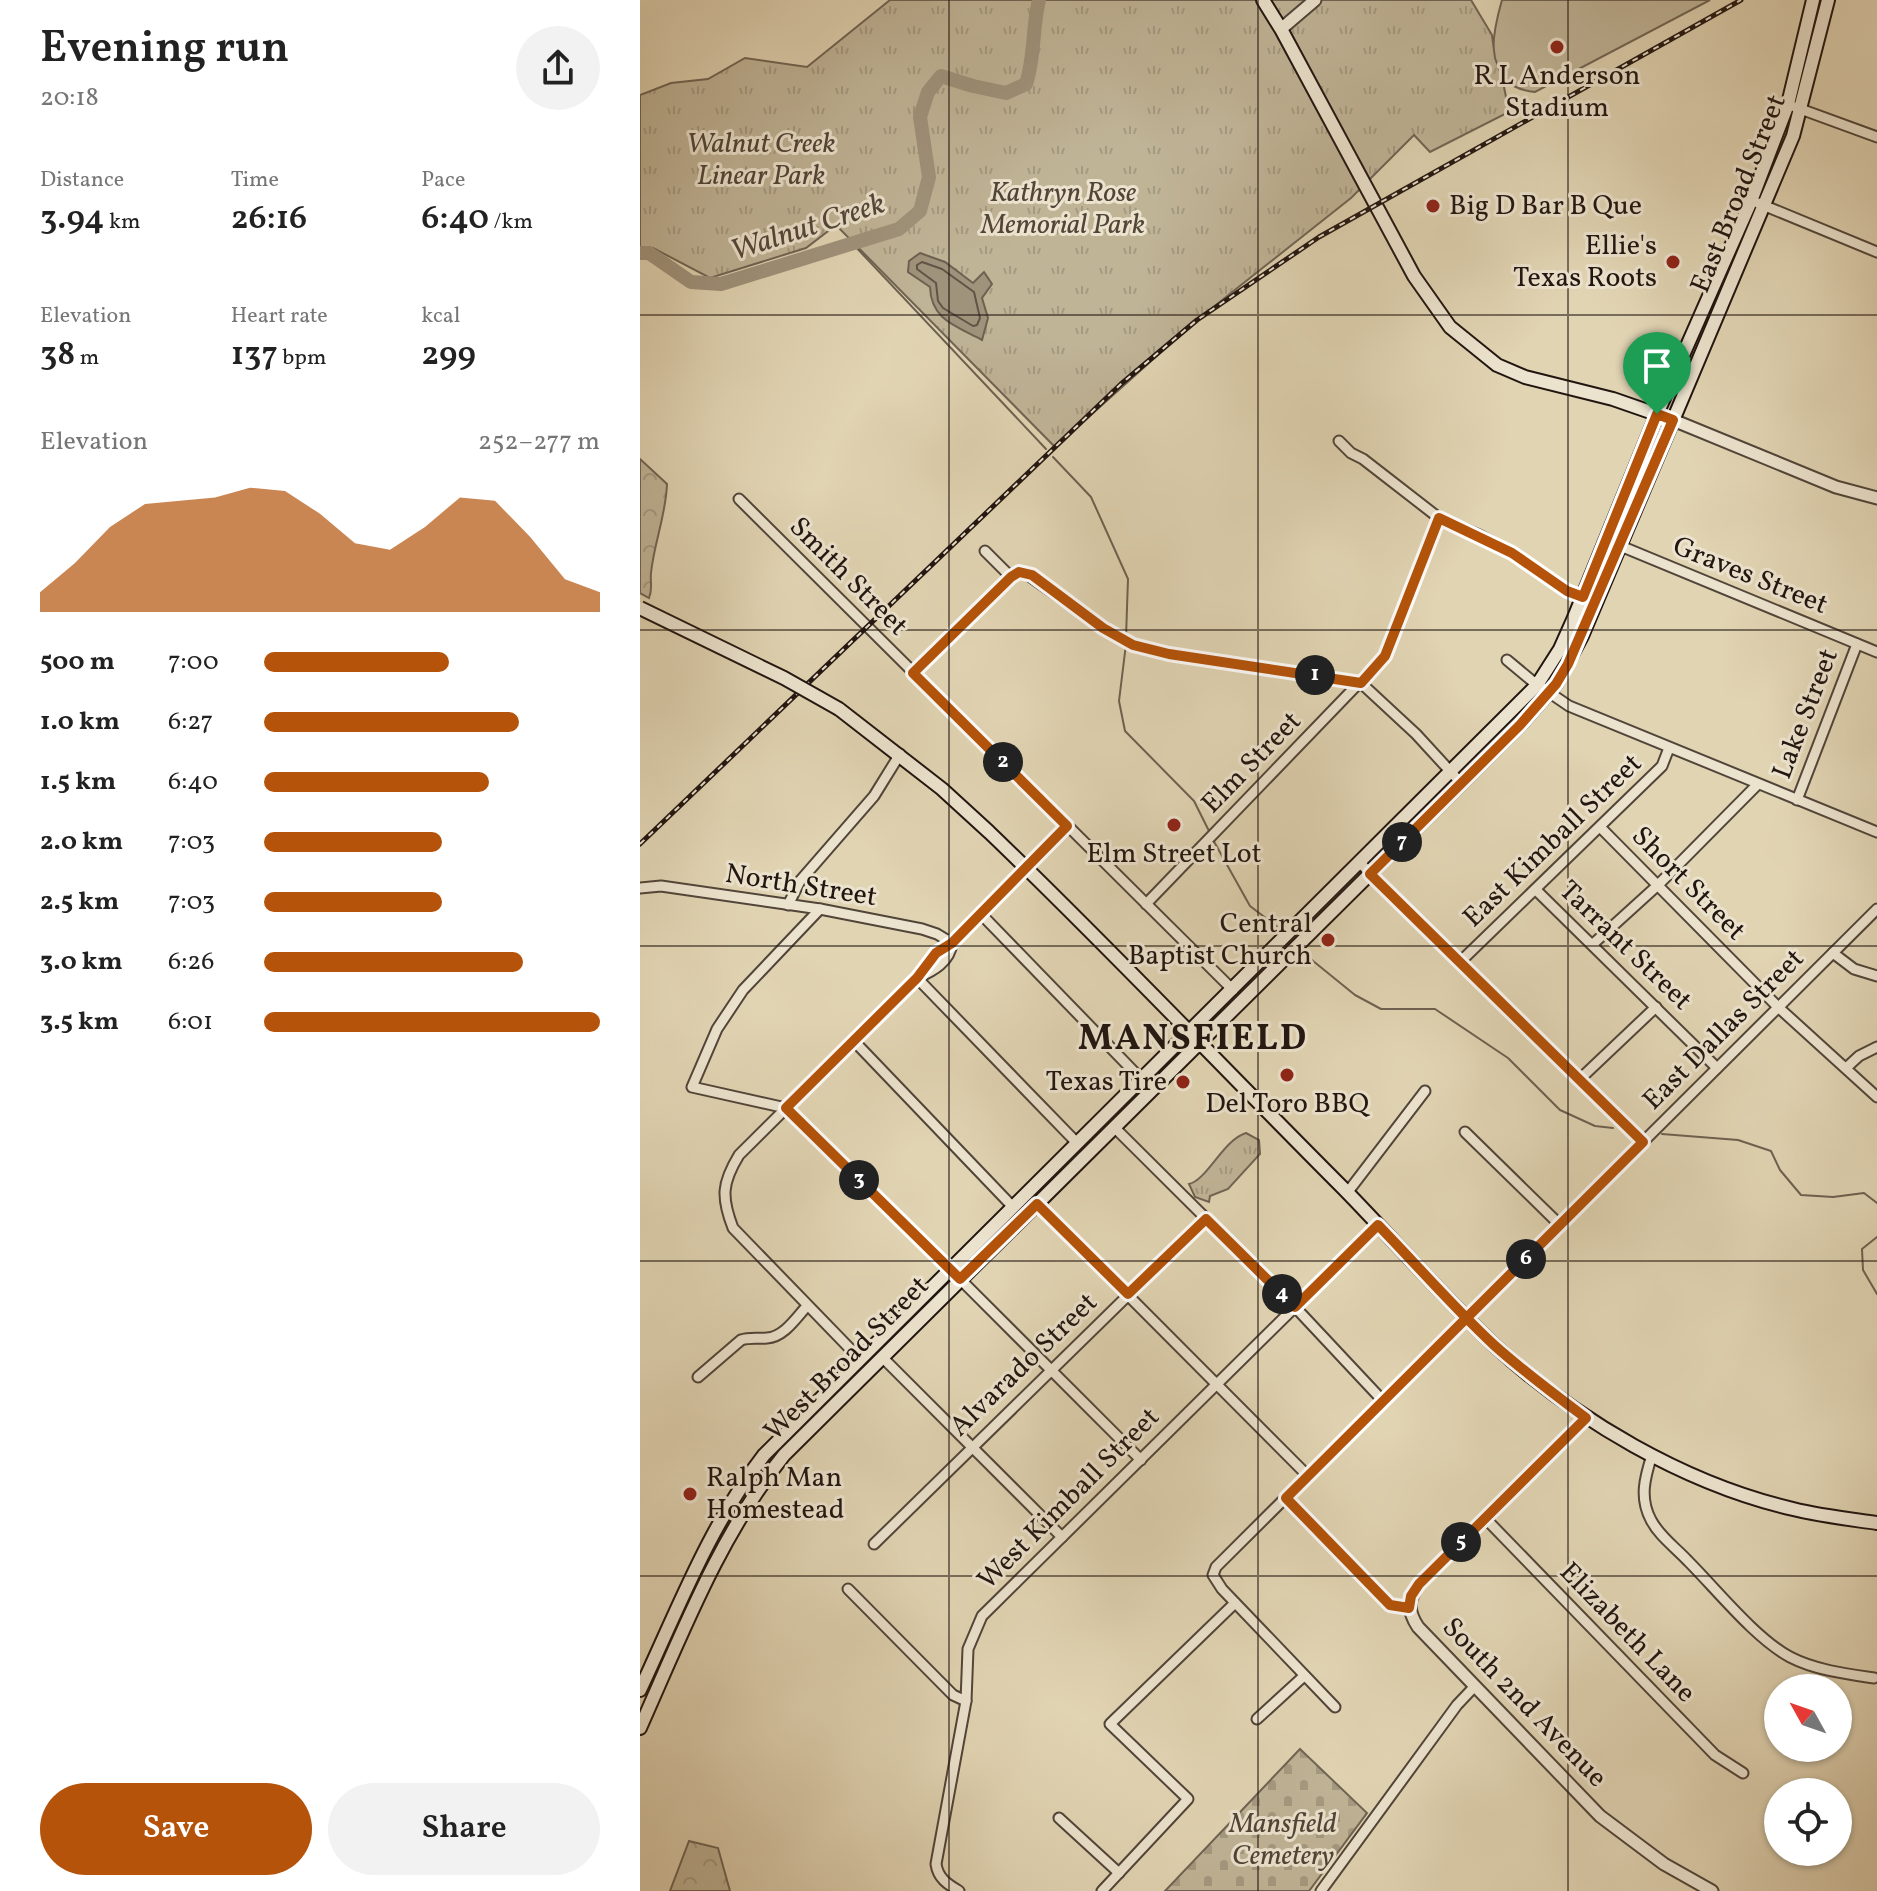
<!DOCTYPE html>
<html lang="en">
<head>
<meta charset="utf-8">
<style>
	body { margin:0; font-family:Vollkorn,serif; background:#f2f2f2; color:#222; height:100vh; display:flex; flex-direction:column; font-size:30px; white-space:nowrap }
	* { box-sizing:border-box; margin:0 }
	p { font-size:26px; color:#767676 }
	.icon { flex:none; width:44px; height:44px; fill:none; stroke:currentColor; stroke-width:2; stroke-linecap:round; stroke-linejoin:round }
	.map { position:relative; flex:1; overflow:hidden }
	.drawer { display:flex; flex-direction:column; background:#fff; width:640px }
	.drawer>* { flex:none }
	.needle { width:52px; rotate:310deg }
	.buttons { position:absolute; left:1124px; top:1674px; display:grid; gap:16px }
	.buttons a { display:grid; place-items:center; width:88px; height:88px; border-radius:50%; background:#fff; box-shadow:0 2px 6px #0004; font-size:40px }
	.pin { position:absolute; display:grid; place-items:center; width:68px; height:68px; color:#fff; margin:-82px -34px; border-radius:50% 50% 50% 0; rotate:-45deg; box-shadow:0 0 8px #0007 }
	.pin .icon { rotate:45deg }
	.km { position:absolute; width:40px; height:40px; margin:-20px; border-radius:50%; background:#222; color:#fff; font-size:22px; line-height:40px; text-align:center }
	.round { display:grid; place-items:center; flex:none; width:84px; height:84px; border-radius:42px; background:#f2f2f2 }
	.overview { display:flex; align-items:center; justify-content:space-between; height:136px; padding:0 40px }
	h1 { font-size:44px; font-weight:600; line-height:60px }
	.metrics { display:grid; grid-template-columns:repeat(3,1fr); gap:12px; height:136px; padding:8px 40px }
	.metrics div { display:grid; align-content:center }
	.metrics b { font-size:34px; font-weight:600 }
	.metrics small { font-size:22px; font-weight:400 }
	.metrics p { font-size:22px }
	.chart { height:224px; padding:16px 40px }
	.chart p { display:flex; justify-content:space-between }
	.chart svg { width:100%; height:144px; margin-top:8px; fill:#b45309; opacity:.7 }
	.cta { display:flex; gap:16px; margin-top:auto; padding:16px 40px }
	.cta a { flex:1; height:92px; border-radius:48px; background:#b45309; color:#fff; font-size:32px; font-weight:600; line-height:92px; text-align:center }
	.cta a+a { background:#f2f2f2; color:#222 }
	ul { padding:0 40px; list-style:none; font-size:26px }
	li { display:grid; grid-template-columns:128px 96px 1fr; align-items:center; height:60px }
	li i { height:20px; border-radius:10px; background:#b45309 }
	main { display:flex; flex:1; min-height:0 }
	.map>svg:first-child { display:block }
	.grass { fill:#c0b497; stroke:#706454; stroke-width:2 }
	.forest { fill:url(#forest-crowns); stroke:#706454; stroke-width:2 }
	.cemetery { fill:url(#cemetery-stones); stroke:#706454; stroke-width:2 }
	.park { fill:url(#park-tufts); stroke:#706454; stroke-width:2 }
	.water { fill:#a0937c; stroke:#6d6151; stroke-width:2 }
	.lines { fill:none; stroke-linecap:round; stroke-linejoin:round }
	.shore { stroke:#605446; stroke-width:2 }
	.stream { stroke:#6d6151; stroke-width:2 }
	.river { stroke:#a0937c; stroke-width:14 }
	.minor-casing { stroke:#514539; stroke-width:13 }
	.tertiary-casing { stroke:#514539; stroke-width:15 }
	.secondary-casing { stroke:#211510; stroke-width:16 }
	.minor { stroke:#ece3ce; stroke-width:9 }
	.tertiary { stroke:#ece3ce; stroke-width:11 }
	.secondary { stroke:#ece3ce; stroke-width:12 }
	.rail-casing { stroke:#211510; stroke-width:5 }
	.rail { stroke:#ece3ce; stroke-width:2; stroke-dasharray:6; stroke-linecap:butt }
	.secondary-bridge-casing { stroke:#211510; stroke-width:16; stroke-linecap:butt }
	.secondary-bridge { stroke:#ece3ce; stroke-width:12 }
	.route-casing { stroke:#fff; stroke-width:16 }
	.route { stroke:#b45309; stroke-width:10 }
	.grid { fill:none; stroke:#211510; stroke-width:2; stroke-opacity:0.55 }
	.poi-dot { fill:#8f2418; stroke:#ece3ce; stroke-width:3 }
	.labels { text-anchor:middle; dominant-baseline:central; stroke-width:6; stroke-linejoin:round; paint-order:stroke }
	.poi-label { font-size:28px; fill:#211510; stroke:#ece3ce }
	.park-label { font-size:28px; font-style:italic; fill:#514538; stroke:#ece3ce }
	.street-label { font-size:28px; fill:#211510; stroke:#ece3ce }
	.water-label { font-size:30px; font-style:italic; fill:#54473b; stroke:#ece3ce }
	.district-label { font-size:36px; font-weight:bold; letter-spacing:2px; fill:#211510; stroke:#ece3ce }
</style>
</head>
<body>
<main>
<section class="drawer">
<div class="overview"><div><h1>Evening run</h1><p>20:18</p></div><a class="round"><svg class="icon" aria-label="share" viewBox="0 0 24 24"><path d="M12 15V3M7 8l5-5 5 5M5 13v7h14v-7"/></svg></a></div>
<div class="metrics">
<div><p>Distance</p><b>3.94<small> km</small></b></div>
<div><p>Time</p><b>26:16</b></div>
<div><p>Pace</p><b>6:40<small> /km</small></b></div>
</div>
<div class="metrics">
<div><p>Elevation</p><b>38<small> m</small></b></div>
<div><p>Heart rate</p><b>137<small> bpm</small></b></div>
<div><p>kcal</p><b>299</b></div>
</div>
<div class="chart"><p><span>Elevation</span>252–277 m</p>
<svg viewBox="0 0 160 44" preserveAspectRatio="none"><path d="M0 44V38L10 29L20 18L30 11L40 10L50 9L60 6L70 7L80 14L90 23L100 25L110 18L120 9L130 10L140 21L150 34L160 38V44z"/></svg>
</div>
<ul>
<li><b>500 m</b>7:00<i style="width:55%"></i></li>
<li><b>1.0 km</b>6:27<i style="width:76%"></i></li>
<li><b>1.5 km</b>6:40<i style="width:67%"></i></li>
<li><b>2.0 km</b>7:03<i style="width:53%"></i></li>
<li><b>2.5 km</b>7:03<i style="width:53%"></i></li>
<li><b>3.0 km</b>6:26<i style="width:77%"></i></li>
<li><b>3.5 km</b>6:01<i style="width:100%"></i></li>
</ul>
<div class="cta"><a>Save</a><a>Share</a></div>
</section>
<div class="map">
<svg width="1237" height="1891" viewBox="0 0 1237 1891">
	<defs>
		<pattern id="forest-crowns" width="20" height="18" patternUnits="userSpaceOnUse" patternTransform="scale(2)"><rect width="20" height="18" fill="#c0b497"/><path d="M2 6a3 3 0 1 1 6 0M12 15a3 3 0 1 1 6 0" fill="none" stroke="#a59a81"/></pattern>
		<pattern id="cemetery-stones" width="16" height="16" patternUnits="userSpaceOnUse" patternTransform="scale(2)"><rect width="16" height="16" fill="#c0b497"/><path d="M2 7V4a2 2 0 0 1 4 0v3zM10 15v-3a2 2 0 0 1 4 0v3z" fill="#a59a81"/></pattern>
		<pattern id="park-tufts" width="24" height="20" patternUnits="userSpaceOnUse" patternTransform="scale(2)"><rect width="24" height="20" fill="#c0b497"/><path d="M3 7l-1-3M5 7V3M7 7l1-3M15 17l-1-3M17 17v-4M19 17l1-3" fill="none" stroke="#a59a81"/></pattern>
	</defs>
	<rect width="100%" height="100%" fill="#e1d4b3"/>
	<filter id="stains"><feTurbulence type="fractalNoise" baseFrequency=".0025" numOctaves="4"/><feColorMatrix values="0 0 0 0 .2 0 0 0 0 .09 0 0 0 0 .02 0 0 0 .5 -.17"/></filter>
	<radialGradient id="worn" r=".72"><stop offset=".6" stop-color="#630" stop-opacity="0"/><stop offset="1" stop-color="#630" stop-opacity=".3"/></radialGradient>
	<!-- grass -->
	<path class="grass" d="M862,0H1070L895,92C841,86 851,38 862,0Z"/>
	<!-- forest -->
	<g class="forest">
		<path d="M0,459L27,484C26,515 14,543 11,573C10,583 13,588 9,598L0,593Z"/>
		<polygon points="49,1841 78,1848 90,1891 30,1891"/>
	</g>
	<!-- cemetery -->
	<polygon class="cemetery" points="660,1749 727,1813 669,1891 525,1891"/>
	<!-- park -->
	<g class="park">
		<polygon points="250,0 831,0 852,35 855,58 862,77 869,112 790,152 774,135 711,198 557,320 415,447 196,225 166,248 70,278 13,248 0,247 0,95 31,83 68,79 105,58 167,67"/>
		<path d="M606,1133L619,1140L620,1154L588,1189L570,1196L569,1202L555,1197L549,1184C567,1180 583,1140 606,1133Z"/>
	</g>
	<!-- water -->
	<path class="water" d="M280,253L305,262L333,283L344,272L352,284L342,298L348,318L342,340C316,326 291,320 290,287L268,272L269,261Z"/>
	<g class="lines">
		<!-- shore -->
		<polygon class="shore" points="282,262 302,269 334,292 340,318 337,325 333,326 303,308 298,301 296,283 277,269 277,265"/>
		<!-- stream -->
		<g class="stream">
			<polyline points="212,243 406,449"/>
			<polyline points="413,457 451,497 488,579 486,637"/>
			<polyline points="486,644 479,701 485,731 554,801 570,833"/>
			<polyline points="572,838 610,906 640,929"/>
			<polyline points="662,952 715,995 741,1009 795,1009 868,1058 920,1110 955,1126 973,1128"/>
			<polyline points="1022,1134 1098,1140 1131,1151 1140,1170 1161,1195 1193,1197 1224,1193 1237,1203"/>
			<polyline points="1237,1237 1222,1249 1223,1270 1237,1294"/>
		</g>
		<!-- river -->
		<path class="river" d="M0,253H9L51,282L81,284L259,229L280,211L289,177L280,117L288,92L301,76L333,86L366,93L386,84C395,57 392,28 399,0"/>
		<defs>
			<g id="minor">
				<polyline points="1155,107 1237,137"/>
				<polyline points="1118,203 1237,252"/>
				<polyline points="699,441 711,453 723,459 799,518 839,535 872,553 927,591 956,602"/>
				<polyline points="99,499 593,990"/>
				<polyline points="966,540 1237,652"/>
				<polyline points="345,551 371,577"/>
				<polyline points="867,660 891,680 929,706 1237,832"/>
				<polyline points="273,673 371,577 379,572 385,573 473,635 493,645 529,654 721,683 776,734 821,783"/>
				<polyline points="1157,800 1217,644"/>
				<polyline points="960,827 1138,1007 1237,1097"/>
				<polyline points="720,863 1003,1142"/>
				<polyline points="0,888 21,886 180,909 282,929 297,934 312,943"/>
				<polyline points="896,890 1077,1068"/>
				<polyline points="506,904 745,656 799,518"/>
				<polyline points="148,905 160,881 234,796 260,754"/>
				<polyline points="180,909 103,990 77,1029 52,1087 146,1108 309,1269"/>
				<polyline points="341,914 502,1080"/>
				<polyline points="953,944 1018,885 1118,784"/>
				<polyline points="1193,953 1214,969 1237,976"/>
				<polyline points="820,962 1022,766 1029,748"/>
				<polyline points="277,978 437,1143"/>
				<path d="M277,978C293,971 310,962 312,943"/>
				<polyline points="214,1041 372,1206"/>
				<polyline points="1206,1068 1219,1056 1237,1047"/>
				<polyline points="940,1079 1016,1007"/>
				<polyline points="474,1127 655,1307 744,1402"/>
				<polyline points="825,1132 920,1225"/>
				<polyline points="707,1193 785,1091"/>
				<polyline points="397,1204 668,1476"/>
				<polyline points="320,1279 501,1460"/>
				<polyline points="242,1357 422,1537"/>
				<path d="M220,1359L93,1228C81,1197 82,1183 99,1155L277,978L296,953L312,943L427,826"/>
				<path d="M58,1377L101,1340C110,1337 118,1339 127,1338C144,1337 156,1318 167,1306"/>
				<path d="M1012,1455C1005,1477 999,1498 1011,1520C1019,1536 1036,1548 1048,1561C1077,1590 1115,1638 1150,1657C1175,1670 1206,1674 1234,1678"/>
				<polyline points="646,1498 750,1605 769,1608"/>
				<polyline points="845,1518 1075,1755 1103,1773"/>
				<polyline points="234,1544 566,1219"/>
				<polyline points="208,1589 313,1695 326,1701"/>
				<polyline points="695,1707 582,1589 573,1575 576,1567 1237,909"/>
				<polyline points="617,1719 664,1676"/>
				<polyline points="419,1818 479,1873"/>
				<path d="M319,1891C307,1884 298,1878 296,1864L326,1701L328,1649L342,1616L738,1225"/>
				<polyline points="462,1891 548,1799 470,1724 595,1603"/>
				<polyline points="681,1891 817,1705 835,1686"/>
			</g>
			<g id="tertiary">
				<polyline points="641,29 675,0"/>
				<polyline points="1033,420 1196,487 1237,498"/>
				<path d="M946,1418L779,1584C768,1600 767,1610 778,1627L960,1816L1024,1864L1072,1891"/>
			</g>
			<g id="secondary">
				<polyline points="623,0 641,29 774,276 810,327 857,365 885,377 973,399 1022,416"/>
				<path d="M199,709L302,789L349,832C470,948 585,1070 703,1188C754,1240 801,1295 854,1345C936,1420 1045,1484 1153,1509C1181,1516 1209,1519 1237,1523"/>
				<path d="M0,1690C38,1609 69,1526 124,1455L897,685L920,649L933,620L1017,414L1111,201L1148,104L1173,0"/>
				<path d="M0,1728C42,1634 79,1536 144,1455L880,725L916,684L942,636L1153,136L1188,0"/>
			</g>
		</defs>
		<!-- minor casing -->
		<use href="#minor" class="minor-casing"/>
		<!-- tertiary casing -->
		<use href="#tertiary" class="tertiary-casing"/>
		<!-- secondary casing -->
		<use href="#secondary" class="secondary-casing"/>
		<!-- minor -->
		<use href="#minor" class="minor"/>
		<!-- tertiary -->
		<use href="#tertiary" class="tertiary"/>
		<!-- secondary -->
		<use href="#secondary" class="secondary"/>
		<defs>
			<polyline id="rail" points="0,844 481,384 557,320 679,237 1101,0"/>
		</defs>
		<!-- rail casing -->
		<use href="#rail" class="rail-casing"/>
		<!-- rail -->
		<use href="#rail" class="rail"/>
		<defs>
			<polyline id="secondary-bridge" points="0,608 144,678 199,709"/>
		</defs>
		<!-- secondary-bridge casing -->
		<use href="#secondary-bridge" class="secondary-bridge-casing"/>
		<!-- secondary-bridge -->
		<use href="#secondary-bridge" class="secondary-bridge"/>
	</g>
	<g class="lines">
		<defs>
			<path id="route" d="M1017,414L943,597L927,591L872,553L799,518L745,656L721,683L529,654L493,645L463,628L392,575L379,572L371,577L273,673L427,826L312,943L296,953L277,978L146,1108L320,1279L397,1204L488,1294L566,1219L655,1307L738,1225C777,1265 813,1307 854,1345C883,1371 914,1394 946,1418L779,1584L771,1596L769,1608L750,1605L646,1498C765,1380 884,1261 1003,1142L730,874L880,725L916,684L928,664L1033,420L1017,414"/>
		</defs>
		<!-- route casing -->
		<use href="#route" class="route-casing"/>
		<!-- route -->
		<use href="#route" class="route"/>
	</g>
	<!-- grid -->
	<path class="grid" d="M309,0V1891M618,0V1891M928,0V1891M0,315H1237M0,630H1237M0,946H1237M0,1261H1237M0,1576H1237"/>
	<!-- markers -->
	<g class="poi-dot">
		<circle cx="917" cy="47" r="8"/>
		<circle cx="793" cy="206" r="8"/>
		<circle cx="1033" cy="262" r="8"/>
		<circle cx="534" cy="825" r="8"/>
		<circle cx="688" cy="940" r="8"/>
		<circle cx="647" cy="1075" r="8"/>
		<circle cx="543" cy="1082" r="8"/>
		<circle cx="50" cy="1494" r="8"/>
	</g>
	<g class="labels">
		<!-- poi labels -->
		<g class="poi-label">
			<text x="917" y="76">R L Anderson<tspan x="917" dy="32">Stadium</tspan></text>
			<text x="809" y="206" text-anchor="start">Big D Bar B Que</text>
			<text x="1017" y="246" text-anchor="end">Ellie's<tspan x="1017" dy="32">Texas Roots</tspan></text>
			<text x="534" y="854">Elm Street Lot</text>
			<text x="672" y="924" text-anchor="end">Central<tspan x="672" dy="32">Baptist Church</tspan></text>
			<text x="527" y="1082" text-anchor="end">Texas Tire</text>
			<text x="647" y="1104">Del Toro BBQ</text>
			<text x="66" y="1478" text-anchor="start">Ralph Man<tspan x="66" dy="32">Homestead</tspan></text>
		</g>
		<!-- park labels -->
		<g class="park-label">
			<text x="121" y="144">Walnut Creek<tspan x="121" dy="32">Linear Park</tspan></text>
			<text x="423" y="193">Kathryn Rose<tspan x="423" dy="32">Memorial Park</tspan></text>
			<text x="643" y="1824">Mansfield<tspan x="643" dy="32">Cemetery</tspan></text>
		</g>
		<!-- street labels -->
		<g class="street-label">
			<text transform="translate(1099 194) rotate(-68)">East Broad Street</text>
			<text transform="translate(1110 576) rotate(22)">Graves Street</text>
			<text transform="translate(208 577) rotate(45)">Smith Street</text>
			<text transform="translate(1166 714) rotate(-69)">Lake Street</text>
			<text transform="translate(612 763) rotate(-46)">Elm Street</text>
			<text transform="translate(913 841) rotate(-44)">East Kimball Street</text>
			<text transform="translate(1048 884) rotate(45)">Short Street</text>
			<text transform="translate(161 886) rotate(9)">North Street</text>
			<text transform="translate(985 946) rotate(44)">Tarrant Street</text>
			<text transform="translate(1084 1030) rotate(-45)">East Dallas Street</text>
			<text transform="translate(207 1359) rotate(-45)">West Broad Street</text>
			<text transform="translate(384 1365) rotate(-44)">Alvarado Street</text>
			<text transform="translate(429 1499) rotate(-45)">West Kimball Street</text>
			<text transform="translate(987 1633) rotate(46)">Elizabeth Lane</text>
			<text transform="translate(884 1703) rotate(46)">South 2nd Avenue</text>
		</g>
		<!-- water labels -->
		<g class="water-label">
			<text transform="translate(168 228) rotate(-18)">Walnut Creek</text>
		</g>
		<!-- district labels -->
		<g class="district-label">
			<text x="553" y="1040">MANSFIELD</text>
		</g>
	</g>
	<rect width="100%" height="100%" filter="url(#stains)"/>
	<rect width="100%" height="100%" fill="url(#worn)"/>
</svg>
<div class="buttons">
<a><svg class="needle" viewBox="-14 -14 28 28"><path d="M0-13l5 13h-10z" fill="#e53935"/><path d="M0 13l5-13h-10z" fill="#767676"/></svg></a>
<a><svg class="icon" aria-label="locate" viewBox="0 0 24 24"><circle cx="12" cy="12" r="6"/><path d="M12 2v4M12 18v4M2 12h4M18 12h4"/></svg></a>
</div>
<div class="pin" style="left:1017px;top:414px;background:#1e9e55"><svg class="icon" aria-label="arrive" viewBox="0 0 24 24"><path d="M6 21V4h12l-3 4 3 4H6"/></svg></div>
<b class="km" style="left:675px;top:675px">1</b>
<b class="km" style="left:363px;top:762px">2</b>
<b class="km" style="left:219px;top:1180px">3</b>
<b class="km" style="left:642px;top:1294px">4</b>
<b class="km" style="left:821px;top:1542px">5</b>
<b class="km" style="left:886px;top:1259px">6</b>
<b class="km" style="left:762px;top:842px">7</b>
</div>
</main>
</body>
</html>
